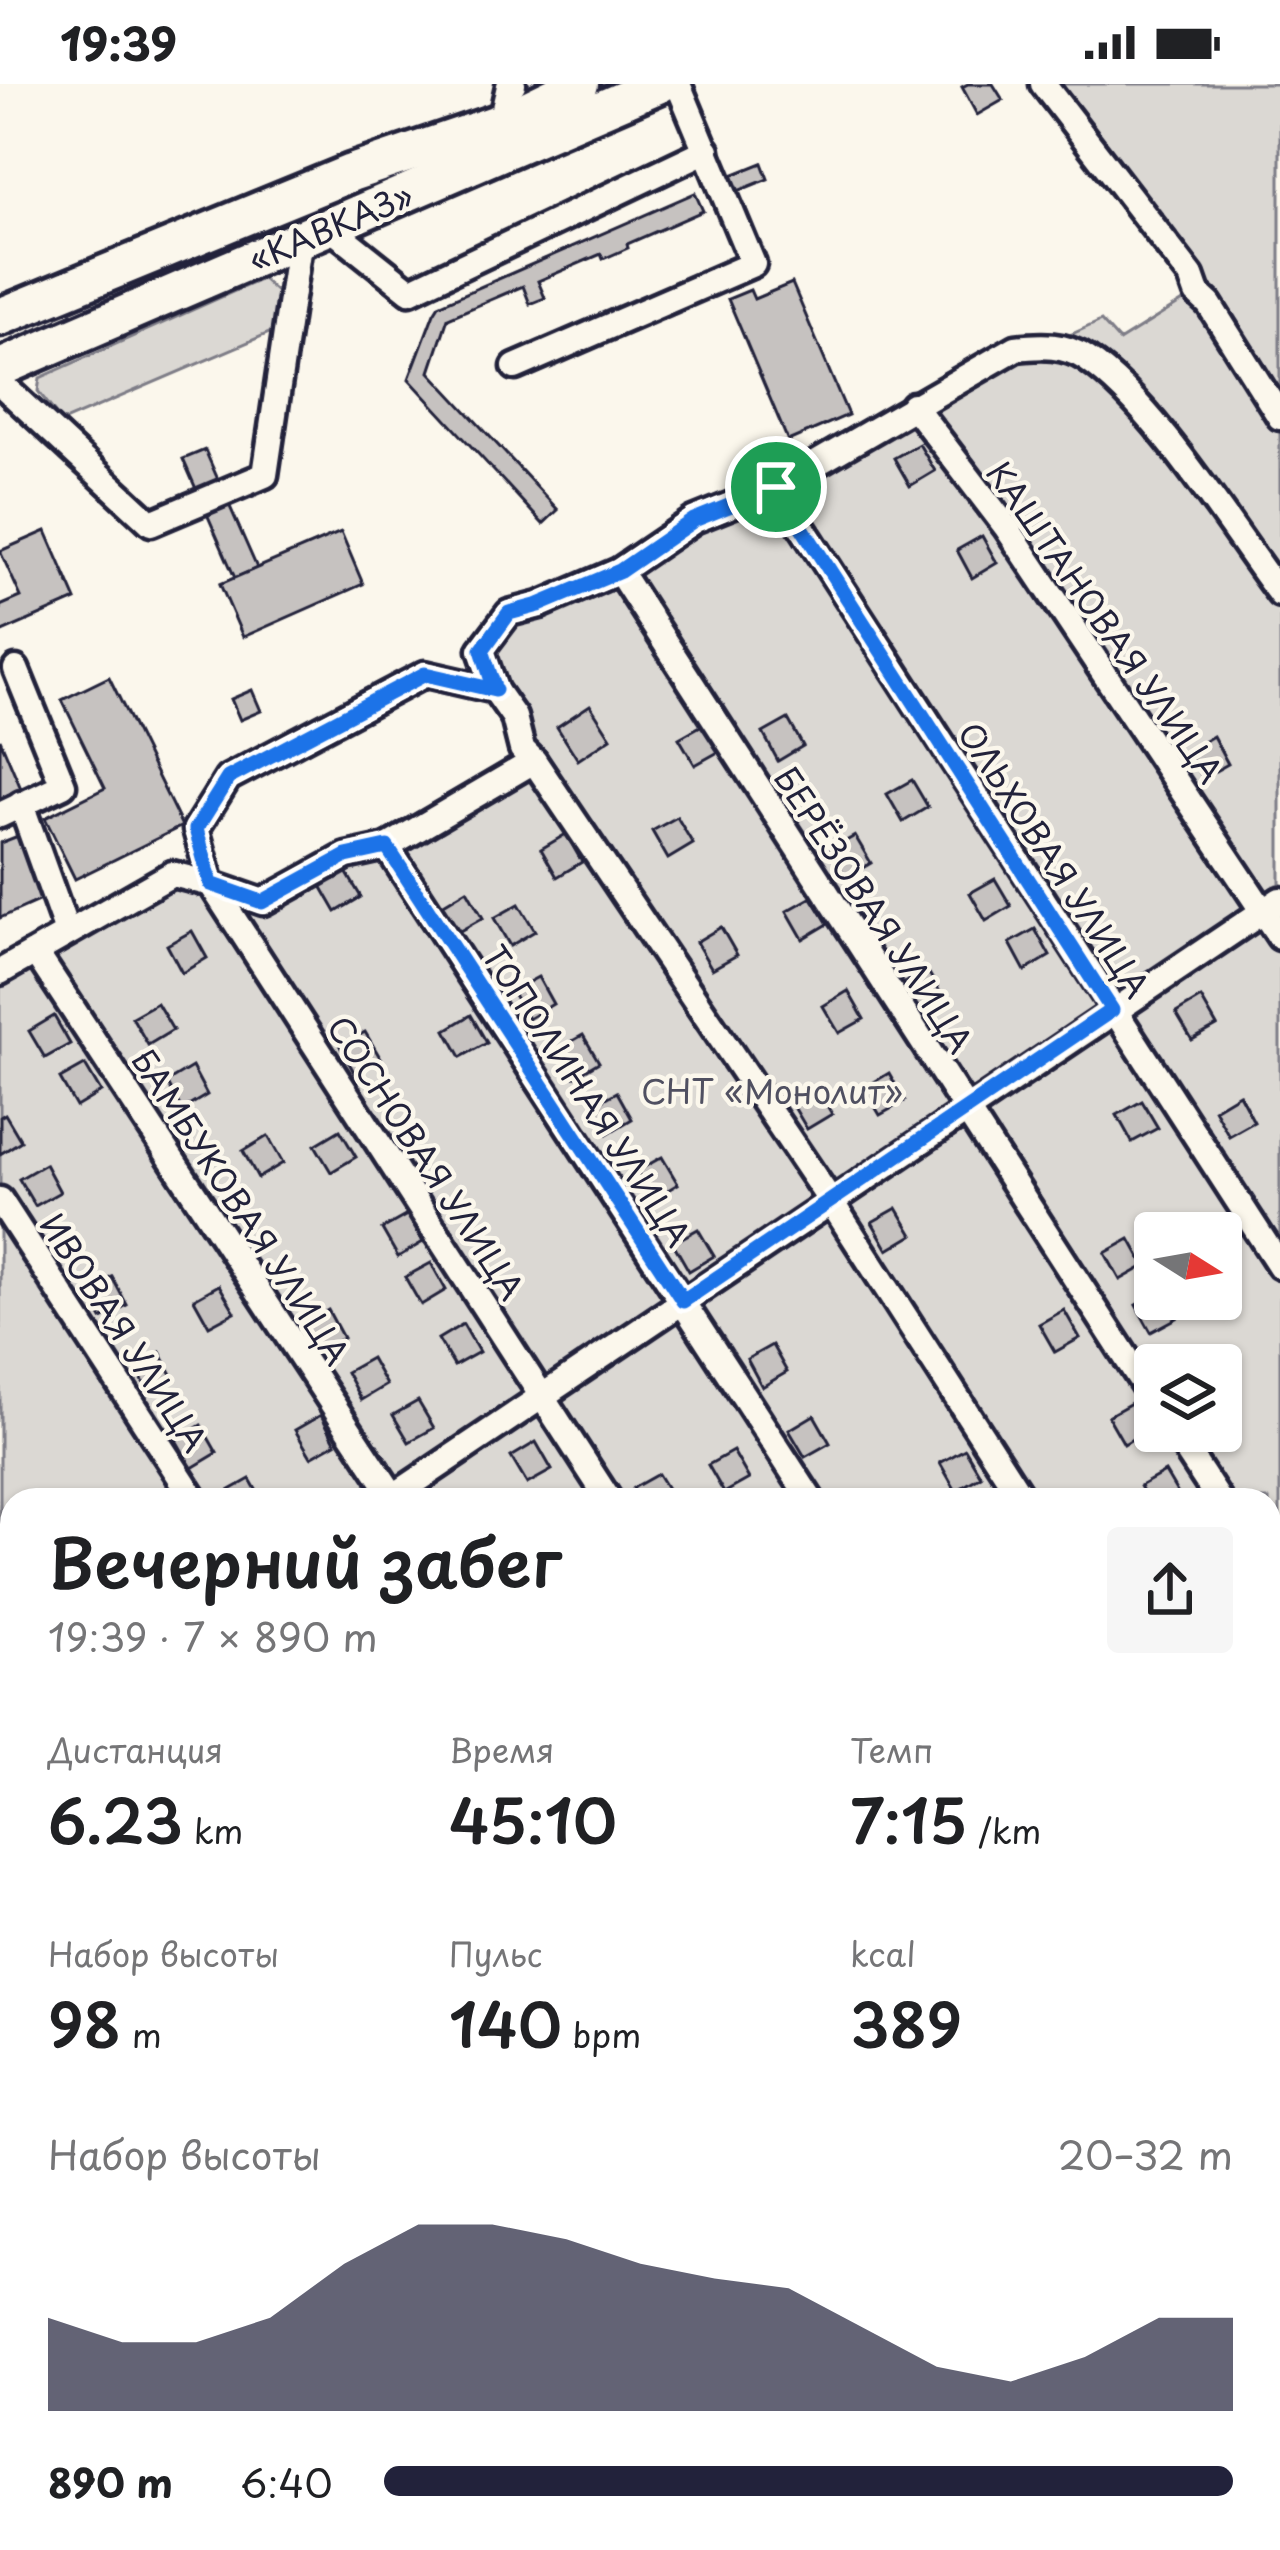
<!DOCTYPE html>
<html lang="ru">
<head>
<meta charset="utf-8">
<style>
	body { margin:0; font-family:"Playpen Sans",sans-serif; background:#f6f6f6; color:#202124; height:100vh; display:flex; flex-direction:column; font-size:45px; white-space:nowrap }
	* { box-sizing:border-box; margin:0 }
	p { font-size:39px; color:#757577 }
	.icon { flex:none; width:66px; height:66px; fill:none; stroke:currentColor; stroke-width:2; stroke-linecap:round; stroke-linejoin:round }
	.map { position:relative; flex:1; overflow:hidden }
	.sheet { position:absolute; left:0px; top:1404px; width:1281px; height:1062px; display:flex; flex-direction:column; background:#fff; border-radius:36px 36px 0 0; box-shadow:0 3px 9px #0004 }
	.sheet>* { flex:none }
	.needle { width:78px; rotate:101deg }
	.tools { position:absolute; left:1134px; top:1128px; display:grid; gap:24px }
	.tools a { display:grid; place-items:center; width:108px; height:108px; border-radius:12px; background:#fff; box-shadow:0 3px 9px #0004; font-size:60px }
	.pin { position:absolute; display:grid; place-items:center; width:102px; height:102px; color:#fff; margin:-51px; border:6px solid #fff; border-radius:50%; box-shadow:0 3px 12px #0007 }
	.round { display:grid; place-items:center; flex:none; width:126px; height:126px; border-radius:12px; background:#f6f6f6 }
	.head { display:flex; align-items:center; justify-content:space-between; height:204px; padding:0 48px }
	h1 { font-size:66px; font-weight:600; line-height:90px }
	.figures { display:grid; grid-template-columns:repeat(3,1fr); gap:18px; height:204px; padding:12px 48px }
	.figures div { display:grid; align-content:center }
	.figures b { font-size:60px; font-weight:600 }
	.figures small { font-size:33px; font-weight:400 }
	.figures p { font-size:33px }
	.chart { height:336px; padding:24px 48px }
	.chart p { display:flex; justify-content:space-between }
	.chart svg { width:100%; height:216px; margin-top:12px; fill:#22223b; opacity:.7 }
	ul { padding:0 48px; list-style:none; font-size:39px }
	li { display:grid; grid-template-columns:192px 144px 1fr; align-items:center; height:90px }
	li i { height:30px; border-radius:15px; background:#22223b }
	.status { display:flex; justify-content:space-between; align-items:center; height:84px; padding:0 60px; background:#fff; direction:ltr }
	.status svg { height:33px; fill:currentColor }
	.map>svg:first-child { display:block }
	.green { fill:#dbd8d3; stroke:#7e7d87; stroke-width:3; fill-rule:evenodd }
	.building { fill:#c6c2c0; stroke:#22223b; stroke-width:3 }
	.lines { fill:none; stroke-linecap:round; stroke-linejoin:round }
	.minor-casing { stroke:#22223b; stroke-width:33 }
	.highway-casing { stroke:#22223b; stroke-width:45 }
	.minor { stroke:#fbf7ec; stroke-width:24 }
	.highway { stroke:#fbf7ec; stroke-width:36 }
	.route-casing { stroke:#fff; stroke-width:24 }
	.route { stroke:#1a73e8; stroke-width:15 }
	.labels { text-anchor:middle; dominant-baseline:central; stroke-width:9; stroke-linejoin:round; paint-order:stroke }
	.street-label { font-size:33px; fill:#22223b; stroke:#fbf7ec }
	.park-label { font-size:33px; fill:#505061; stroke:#fbf7ec }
</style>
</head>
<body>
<div class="status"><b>19:39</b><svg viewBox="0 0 49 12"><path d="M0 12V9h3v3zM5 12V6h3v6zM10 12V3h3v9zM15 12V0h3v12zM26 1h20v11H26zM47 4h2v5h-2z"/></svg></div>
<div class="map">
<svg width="1280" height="2466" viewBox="0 0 1280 2466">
	<rect width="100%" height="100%" fill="#fbf7ec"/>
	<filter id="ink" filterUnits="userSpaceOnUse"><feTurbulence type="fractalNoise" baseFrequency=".00833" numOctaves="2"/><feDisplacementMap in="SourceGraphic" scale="24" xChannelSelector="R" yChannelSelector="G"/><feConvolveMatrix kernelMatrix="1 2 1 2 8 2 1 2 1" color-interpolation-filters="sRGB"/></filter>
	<g filter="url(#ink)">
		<!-- green -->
		<g class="green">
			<path d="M1043,0H1280V2466H0V888L172,790L263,818L533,677L481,566L540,521L913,321L1101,237L1119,257L1196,209ZM1155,1149H1221V1215H1155ZM1155,1281H1221V1347H1155ZM12,1416H1269V2454H12Z"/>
			<polygon points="262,195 282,213 274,247 62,338 38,307 40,294"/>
		</g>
		<!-- building -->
		<g class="building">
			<polygon points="968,0 993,0 1003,16 977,31 962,3"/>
			<polygon points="762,79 768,95 733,109 727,93"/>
			<polygon points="695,109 703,127 627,160 628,164 603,175 601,170 538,197 545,214 530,220 523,202 448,234 430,288 558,426 543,440 409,295 434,229 439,221"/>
			<polygon points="792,199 848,331 788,357 728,215 750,206 754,215"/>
			<polygon points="919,360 935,387 910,402 894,374"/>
			<polygon points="205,366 257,484 235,494 183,375"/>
			<polygon points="46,447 76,516 0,549 0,522 21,513 0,467"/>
			<polygon points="341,448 363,500 243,553 220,500"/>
			<polygon points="982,452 997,479 972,494 957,466"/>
			<polygon points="109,593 182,742 75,795 45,734 105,704 62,616"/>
			<polygon points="252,606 261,627 240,636 231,615"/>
			<polygon points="590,621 611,654 578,676 557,643"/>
			<polygon points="788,635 803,662 778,677 763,649"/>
			<polygon points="704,640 720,667 695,681 679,654"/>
			<polygon points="1213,652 1228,680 1203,694 1188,667"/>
			<polygon points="0,655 22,707 0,717"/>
			<polygon points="912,696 928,723 903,738 887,710"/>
			<polygon points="677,733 693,760 668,775 652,747"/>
			<polygon points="566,750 582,778 557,793 541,765"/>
			<polygon points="18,752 45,814 0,834 0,759"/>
			<polygon points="855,752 871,779 846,794 830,766"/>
			<polygon points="345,786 361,813 336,828 320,800"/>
			<polygon points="995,795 1011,822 986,837 970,809"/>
			<polygon points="467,806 483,834 458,848 442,821"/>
			<polygon points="812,813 828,840 803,855 787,827"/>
			<polygon points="519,820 535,847 510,862 494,834"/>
			<polygon points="721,843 737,871 712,885 696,858"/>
			<polygon points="1035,845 1050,872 1025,887 1010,859"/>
			<polygon points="192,847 207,874 182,889 167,861"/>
			<polygon points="927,886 943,913 918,928 902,900"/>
			<polygon points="538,893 553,920 528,935 512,907"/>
			<polygon points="848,907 864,935 839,949 823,922"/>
			<polygon points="1201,914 1217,942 1192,956 1176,929"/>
			<polygon points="157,919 173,946 148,961 132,933"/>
			<polygon points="471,931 487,959 461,973 446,946"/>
			<polygon points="54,932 70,960 45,974 29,947"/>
			<polygon points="365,948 381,975 355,990 340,962"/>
			<polygon points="583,951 599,978 574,993 558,965"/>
			<polygon points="85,981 101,1008 76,1023 60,995"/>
			<polygon points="192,983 207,1011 182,1026 167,998"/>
			<polygon points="889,989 905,1017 880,1031 864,1004"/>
			<polygon points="816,1003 832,1030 807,1045 791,1018"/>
			<polygon points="617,1008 632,1035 607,1050 592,1022"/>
			<polygon points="1239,1010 1254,1038 1229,1052 1214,1025"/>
			<polygon points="1142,1017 1158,1044 1132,1058 1117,1031"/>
			<polygon points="5,1030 21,1057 0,1070 0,1033"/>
			<polygon points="340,1046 356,1073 331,1088 315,1061"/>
			<polygon points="268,1052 283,1079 258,1094 243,1067"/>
			<polygon points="662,1073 678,1100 653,1115 637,1087"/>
			<polygon points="45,1080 60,1108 35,1122 19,1095"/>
			<polygon points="897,1124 913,1151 888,1166 872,1138"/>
			<polygon points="407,1131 423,1158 398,1173 382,1145"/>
			<polygon points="698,1145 714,1172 689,1187 673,1159"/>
			<polygon points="1130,1155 1145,1182 1120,1196 1105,1169"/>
			<polygon points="431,1179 446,1206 421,1221 405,1193"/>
			<polygon points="112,1193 127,1221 102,1235 87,1207"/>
			<polygon points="219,1201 235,1228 209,1242 194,1215"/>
			<polygon points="1155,1210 1155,1215 1166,1215 1177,1234 1151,1248 1136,1221"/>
			<polygon points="328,1226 343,1254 318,1268 303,1241"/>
			<polygon points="1064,1226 1080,1254 1055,1268 1039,1240"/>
			<polygon points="463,1240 479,1268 454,1282 438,1255"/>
			<polygon points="772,1261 787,1288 762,1303 747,1275"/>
			<polygon points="160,1268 175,1296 150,1310 135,1283"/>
			<polygon points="371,1274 386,1301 361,1316 346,1288"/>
			<polygon points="418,1317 434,1344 409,1358 393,1331"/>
			<polygon points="1133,1318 1149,1345 1124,1360 1108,1332"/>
			<polygon points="321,1331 336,1359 311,1373 295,1346"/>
			<polygon points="814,1331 830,1359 805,1373 789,1346"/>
			<polygon points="201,1341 217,1369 192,1384 176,1356"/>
			<polygon points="536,1358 552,1386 527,1400 511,1373"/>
			<polygon points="965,1365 981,1392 956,1407 940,1379"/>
			<polygon points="733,1367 749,1395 724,1409 708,1381"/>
			<polygon points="1165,1388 1181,1415 1148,1416 1140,1402"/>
			<polygon points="658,1390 674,1416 640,1416 633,1404"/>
			<polygon points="250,1395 262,1416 229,1416 225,1409"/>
		</g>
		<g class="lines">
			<defs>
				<g id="minor">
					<polyline points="1043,0 1191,192 1197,209 1209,220 1280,333"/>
					<polyline points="501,38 509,2 513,0"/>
					<polyline points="327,141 410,207 707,66"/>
					<polyline points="515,283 753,180 678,0"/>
					<polyline points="0,299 151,439 265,391 300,154"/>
					<polyline points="913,321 1007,444 1280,853"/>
					<polyline points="776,403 1280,1182"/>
					<polyline points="619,487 1155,1318"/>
					<path d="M495,606L425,590L228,694L196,745L211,800L263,818L346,772L387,763L534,677L522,665L514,633L495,606L481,566L509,529L540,521L619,487L694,436L776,403L1016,264C1041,261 1065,260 1087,275C1155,321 1229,442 1280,510"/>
					<polyline points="534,677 832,1119 1023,1416"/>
					<polyline points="21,720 67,848"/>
					<polyline points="0,731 63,701 16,585"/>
					<polyline points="387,763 811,1416"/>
					<polyline points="36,869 393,1412"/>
					<polyline points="0,888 172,790 211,800 609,1416"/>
					<polyline points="0,1116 195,1416"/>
					<polyline points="1174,1347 1219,1416"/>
					<polyline points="388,1416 1280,816"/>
					<polyline points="1269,1492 1280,1509"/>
					<polyline points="1269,1593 1280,1586"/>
					<polyline points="0,1661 12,1680"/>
					<polyline points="1269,1709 1280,1702"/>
					<polyline points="1269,1740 1280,1760"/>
					<polyline points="0,1982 12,2000"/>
					<polyline points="1269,2086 1280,2106"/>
					<polyline points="0,2307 12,2325"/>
					<polyline points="0,2440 12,2433"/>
					<polyline points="1269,2440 1280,2459"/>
					<polyline points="323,2454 330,2466"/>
					<polyline points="512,2454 519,2466"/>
					<polyline points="704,2454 711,2466"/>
					<polyline points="900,2454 906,2466"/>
					<polyline points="1085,2454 1092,2466"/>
					<polyline points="138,2466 157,2454"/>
				</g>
				<g id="highway">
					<polyline points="0,233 351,89 501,38 580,0"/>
					<polyline points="0,284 660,0"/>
				</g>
			</defs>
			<!-- minor casing -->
			<use href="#minor" class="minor-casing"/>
			<!-- highway casing -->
			<use href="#highway" class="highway-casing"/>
			<!-- minor -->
			<use href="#minor" class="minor"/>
			<!-- highway -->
			<use href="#highway" class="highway"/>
		</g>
	</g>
	<g class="lines" filter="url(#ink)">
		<defs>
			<polygon id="route" points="776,403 1112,926 683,1217 387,763 346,772 262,818 211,800 196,745 228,694 425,590 495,606 482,566 509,529 539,521 620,487 694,436"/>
		</defs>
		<!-- route casing -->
		<use href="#route" class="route-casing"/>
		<!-- route -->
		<use href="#route" class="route"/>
	</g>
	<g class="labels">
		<!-- street labels -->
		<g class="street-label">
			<text transform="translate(330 142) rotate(-23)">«КАВКАЗ»</text>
			<text transform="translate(1106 537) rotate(55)">КАШТАНОВАЯ УЛИЦА</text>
			<text transform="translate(1055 775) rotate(57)">ОЛЬХОВАЯ УЛИЦА</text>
			<text transform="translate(875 825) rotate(57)">БЕРЁЗОВАЯ УЛИЦА</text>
			<text transform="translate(588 1011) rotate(57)">ТОПОЛИНАЯ УЛИЦА</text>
			<text transform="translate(427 1073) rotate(57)">СОСНОВАЯ УЛИЦА</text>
			<text transform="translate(242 1122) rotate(57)">БАМБУКОВАЯ УЛИЦА</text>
			<text transform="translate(125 1248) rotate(57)">ИВОВАЯ УЛИЦА</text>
		</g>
		<!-- park labels -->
		<g class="park-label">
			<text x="772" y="1006">СНТ «Монолит»</text>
		</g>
	</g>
</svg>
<div class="tools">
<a><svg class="needle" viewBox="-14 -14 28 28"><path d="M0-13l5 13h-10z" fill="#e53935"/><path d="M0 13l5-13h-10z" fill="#757577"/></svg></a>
<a><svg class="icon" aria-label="layers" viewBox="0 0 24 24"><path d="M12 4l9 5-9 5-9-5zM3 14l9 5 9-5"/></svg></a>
</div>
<div class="pin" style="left:776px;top:403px;background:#1e9e55"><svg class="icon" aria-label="arrive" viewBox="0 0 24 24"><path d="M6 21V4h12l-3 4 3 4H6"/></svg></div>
<section class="sheet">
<div class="head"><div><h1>Вечерний забег</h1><p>19:39 · 7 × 890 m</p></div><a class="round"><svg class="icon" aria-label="share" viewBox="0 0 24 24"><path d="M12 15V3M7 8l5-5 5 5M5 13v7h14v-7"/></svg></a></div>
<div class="figures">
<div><p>Дистанция</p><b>6.23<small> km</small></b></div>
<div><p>Время</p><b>45:10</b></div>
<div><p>Темп</p><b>7:15<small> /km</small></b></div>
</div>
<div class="figures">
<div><p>Набор высоты</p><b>98<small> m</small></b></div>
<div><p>Пульс</p><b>140<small> bpm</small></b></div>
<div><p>kcal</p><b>389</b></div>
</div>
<div class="chart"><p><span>Набор высоты</span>20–32 m</p>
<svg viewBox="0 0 160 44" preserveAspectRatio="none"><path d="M0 44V25L10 30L20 30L30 25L40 14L50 6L60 6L70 9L80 14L90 17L100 19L110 27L120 35L130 38L140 33L150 25L160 25V44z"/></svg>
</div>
<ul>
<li><b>890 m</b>6:40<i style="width:100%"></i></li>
</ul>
</section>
</div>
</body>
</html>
